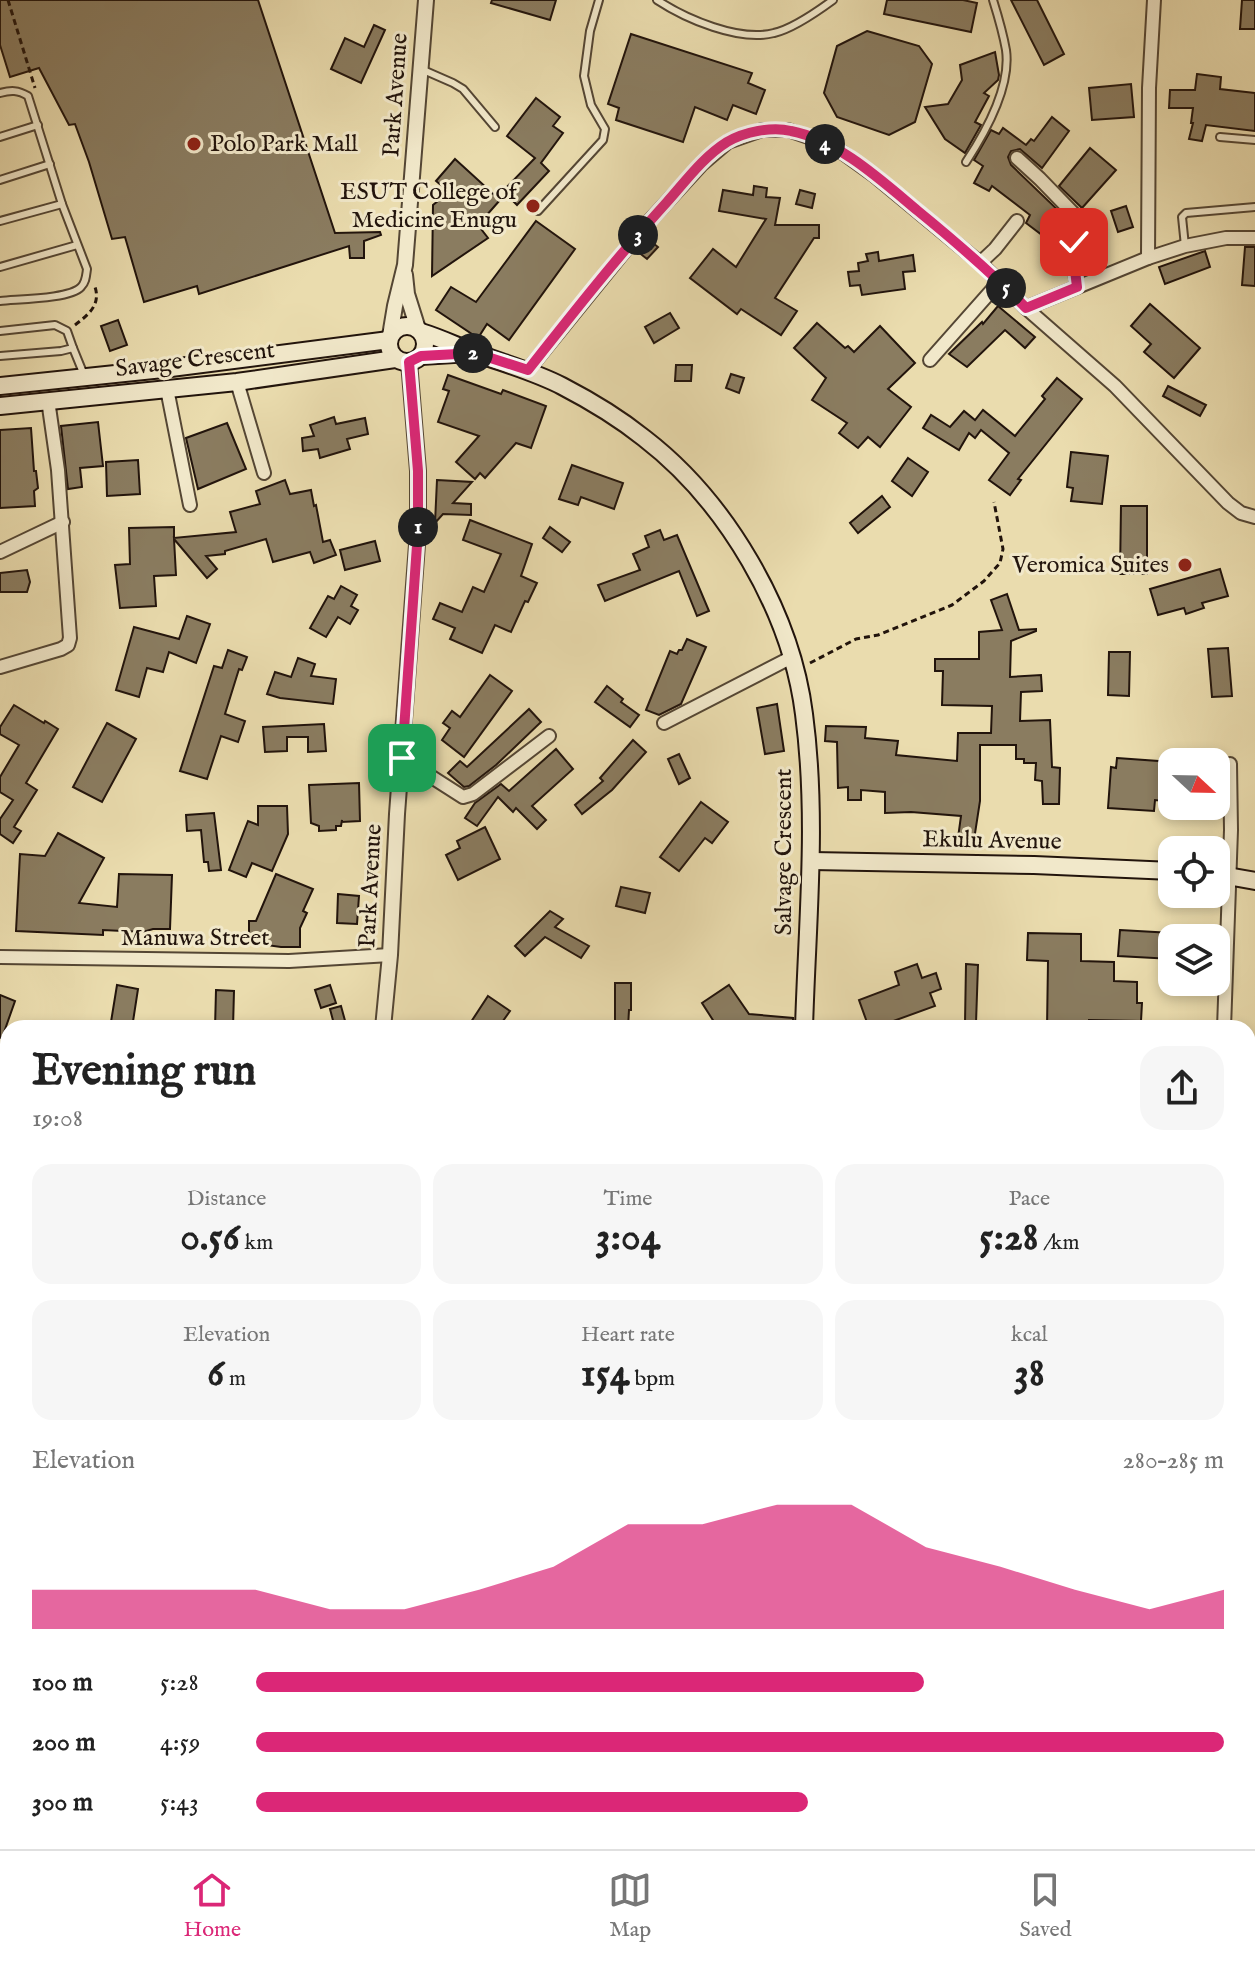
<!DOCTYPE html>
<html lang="en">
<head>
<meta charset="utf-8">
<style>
	body { margin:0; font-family:"IM FELL English",serif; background:#f6f6f6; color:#222; height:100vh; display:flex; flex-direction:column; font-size:30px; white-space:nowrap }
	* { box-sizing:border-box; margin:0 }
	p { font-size:26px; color:#767676 }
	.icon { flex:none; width:44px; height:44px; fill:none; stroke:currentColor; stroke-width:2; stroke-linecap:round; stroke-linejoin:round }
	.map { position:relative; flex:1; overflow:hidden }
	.sheet { position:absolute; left:0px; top:1020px; width:1256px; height:830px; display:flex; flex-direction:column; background:#fff; border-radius:24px 24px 0 0; box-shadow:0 4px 12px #0003 }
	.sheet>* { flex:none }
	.needle { width:52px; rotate:112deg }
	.fabs { position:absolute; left:1158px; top:748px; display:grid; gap:16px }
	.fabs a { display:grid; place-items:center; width:72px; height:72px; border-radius:16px; background:#fff; box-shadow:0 4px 12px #0003; font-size:40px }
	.pin { position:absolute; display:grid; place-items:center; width:68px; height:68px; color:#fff; margin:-34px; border-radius:16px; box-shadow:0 4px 12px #0006 }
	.km { position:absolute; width:40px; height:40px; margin:-20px; border-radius:50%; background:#222; color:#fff; font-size:22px; line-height:40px; text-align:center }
	.round { display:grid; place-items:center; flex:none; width:84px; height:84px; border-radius:24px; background:#f6f6f6 }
	.summary { display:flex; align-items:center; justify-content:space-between; height:136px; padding:0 32px }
	h1 { font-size:44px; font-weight:700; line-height:60px }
	.figures { display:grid; grid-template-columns:repeat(3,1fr); gap:12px; height:136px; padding:8px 32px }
	.figures div { display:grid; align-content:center; border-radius:20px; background:#f6f6f6; text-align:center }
	.figures b { font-size:40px; font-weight:700 }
	.figures small { font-size:22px; font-weight:400 }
	.figures p { font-size:22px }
	.chart { height:224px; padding:16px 32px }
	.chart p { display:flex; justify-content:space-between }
	.chart svg { width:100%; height:144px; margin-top:8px; fill:#db2777; opacity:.7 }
	ul { padding:0 32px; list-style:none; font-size:26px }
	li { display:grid; grid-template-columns:128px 96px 1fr; align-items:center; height:60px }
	li i { height:20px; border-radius:10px; background:#db2777 }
	.dock { display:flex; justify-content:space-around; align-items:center; height:112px; border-top:2px solid #e0e0e0; background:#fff; font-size:22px; color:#767676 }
	.dock a { display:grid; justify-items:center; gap:4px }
	.dock .selected { color:#db2777 }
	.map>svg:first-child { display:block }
	.building { fill:#8a7c60; stroke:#22140c; stroke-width:2 }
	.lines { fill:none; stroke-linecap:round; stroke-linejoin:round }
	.service-casing { stroke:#544634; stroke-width:10 }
	.minor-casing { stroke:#544634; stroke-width:16 }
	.tertiary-casing { stroke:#544634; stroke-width:18 }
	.secondary-casing { stroke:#22140c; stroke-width:20 }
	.path { stroke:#22140c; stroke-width:3; stroke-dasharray:6 4; stroke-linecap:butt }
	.service { stroke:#f1e8ca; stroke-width:6 }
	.minor { stroke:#f1e8ca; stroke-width:12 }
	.tertiary { stroke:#f1e8ca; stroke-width:14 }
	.secondary { stroke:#f1e8ca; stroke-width:16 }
	.route-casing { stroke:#fff; stroke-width:16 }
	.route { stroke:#db2777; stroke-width:10 }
	.poi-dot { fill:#8f2418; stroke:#f1e8ca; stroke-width:3 }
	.labels { text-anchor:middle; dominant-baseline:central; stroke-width:6; stroke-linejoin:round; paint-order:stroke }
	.street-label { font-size:24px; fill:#22140c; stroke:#f1e8ca }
	.poi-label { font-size:24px; fill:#22140c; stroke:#f1e8ca; text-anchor:end }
</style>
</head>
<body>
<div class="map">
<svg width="1255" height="1849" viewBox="0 0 1255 1849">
	<rect width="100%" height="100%" fill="#eadcae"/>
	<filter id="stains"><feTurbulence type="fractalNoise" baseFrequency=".0025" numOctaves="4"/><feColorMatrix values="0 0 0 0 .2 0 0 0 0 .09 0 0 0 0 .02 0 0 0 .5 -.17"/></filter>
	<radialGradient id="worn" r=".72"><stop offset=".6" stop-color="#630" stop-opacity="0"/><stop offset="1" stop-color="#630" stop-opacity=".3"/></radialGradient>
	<!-- building -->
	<g class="building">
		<polygon points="0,0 258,0 335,233 380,232 381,235 364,241 364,258 350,258 349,246 199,294 197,286 144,302 125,237 112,239 89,162 75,124 69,125 39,68 10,77 0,45"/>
		<polygon points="492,0 556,0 550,20 491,3"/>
		<polygon points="887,0 963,0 977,3 971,32 884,14"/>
		<polygon points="1011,0 1037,0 1064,54 1044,65"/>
		<polygon points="1242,0 1255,0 1255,29 1240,29"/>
		<polygon points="374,25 385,30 361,83 331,69 345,38 364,47"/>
		<polygon points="867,31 919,46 932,64 915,122 889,135 837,117 824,93 837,46"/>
		<polygon points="631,34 752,73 748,83 765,90 756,114 733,105 727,120 695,107 683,142 616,120 619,108 608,104"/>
		<polygon points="995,52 999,75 998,80 984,93 989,96 975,122 981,125 965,153 945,139 925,107 948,104 962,80 960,65"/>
		<polygon points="1197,74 1221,77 1220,89 1255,93 1255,131 1206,125 1202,141 1189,139 1193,123 1191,123 1193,108 1169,108 1170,90 1195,90"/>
		<polygon points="1131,84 1134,117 1092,120 1089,88"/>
		<polygon points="536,98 560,117 553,126 563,133 541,163 549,171 517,205 503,191 535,158 507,136"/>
		<polygon points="1052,117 1069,131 1042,168 1020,149 1011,151 1008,157 1011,165 1063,215 1046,238 1026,223 1030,215 992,186 989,191 974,183 983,166 974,160 991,130 999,134 1003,128 1026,145 1031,139 1034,141"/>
		<polygon points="1090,148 1116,170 1082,208 1059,186"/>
		<polygon points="455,159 500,200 478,225 488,238 432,276 433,205 449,192 436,181"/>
		<polygon points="754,186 767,188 766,197 780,198 775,225 819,225 819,238 814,238 775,298 797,311 781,335 741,309 737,314 690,278 713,249 736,267 766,219 719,211 723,190 753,195"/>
		<polygon points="800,190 815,194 812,208 796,204"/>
		<polygon points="1126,206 1133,227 1118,232 1111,211"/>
		<polygon points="536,221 575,249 509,340 487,324 478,338 436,310 451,287 476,302"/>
		<polygon points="648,239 658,247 647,259 637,251"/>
		<polygon points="1245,247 1255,247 1255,286 1242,285"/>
		<polygon points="1205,251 1210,267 1165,284 1159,267"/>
		<polygon points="878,252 879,261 913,255 915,271 903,272 905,289 862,295 860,285 850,286 848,272 859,271 858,263 868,261 866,254"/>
		<polygon points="1150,304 1200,348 1174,378 1144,352 1151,344 1131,326"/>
		<polygon points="998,306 1035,337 1025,348 1005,330 967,367 949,354 982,322 983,324"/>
		<polygon points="670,313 679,328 654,343 645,327"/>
		<polygon points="118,320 127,345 110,351 101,326"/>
		<polygon points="817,323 845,348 848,346 854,352 880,326 915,363 888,389 911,407 880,447 868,437 858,448 839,433 847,423 812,400 826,378 794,348"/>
		<polygon points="676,365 692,365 691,381 675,381"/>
		<polygon points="731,374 744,378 739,393 726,388"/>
		<polygon points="448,375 501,394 503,390 546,406 531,448 516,443 485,478 480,473 475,479 456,462 479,436 438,422 449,391 443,389"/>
		<polygon points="1057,378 1082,399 1018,479 1021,480 1010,495 989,480 1009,453 981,430 975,438 969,433 959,450 923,428 931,415 950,427 964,411 975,420 983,410 1015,436 1045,399 1042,396"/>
		<polygon points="1168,386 1206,405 1200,416 1163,396"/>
		<polygon points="334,417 336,424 365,418 368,434 347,439 350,449 320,458 318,449 303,451 302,438 314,436 310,425"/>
		<polygon points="98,422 103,466 80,468 82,487 68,489 61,426"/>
		<polygon points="227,423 246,469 198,489 186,438"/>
		<polygon points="31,428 34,471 36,471 38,488 34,491 35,506 0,508 0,430"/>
		<polygon points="1071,452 1108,456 1102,504 1071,501 1073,488 1067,487"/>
		<polygon points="908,458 928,472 912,496 892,481"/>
		<polygon points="138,460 140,494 107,496 106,462"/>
		<polygon points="572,465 623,483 614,509 581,497 578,505 559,499"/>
		<polygon points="285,480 290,494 311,490 314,506 316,505 323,542 330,540 336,555 314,563 310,552 273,562 266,539 225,551 225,554 206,556 217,569 207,578 174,539 176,575 154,576 156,606 120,608 115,565 130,564 129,528 174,527 174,538 236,532 230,512 260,504 256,491"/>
		<polygon points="437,480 472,482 453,503 471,504 471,515 443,514 435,523"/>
		<polygon points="882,496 890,507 858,533 850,523"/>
		<polygon points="1121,506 1147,506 1147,574 1120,574"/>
		<polygon points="470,520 532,544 521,576 537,583 528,602 525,601 511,632 495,625 482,653 450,639 455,628 433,619 440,603 462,612 473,587 484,592 501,554 463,540"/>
		<polygon points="550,527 570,542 562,552 543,538"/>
		<polygon points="660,530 664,540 677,535 709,611 697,616 679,571 605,601 598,585 640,570 633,554 649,547 645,536"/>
		<polygon points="375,541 380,561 345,570 340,550"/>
		<polygon points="1220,569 1228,596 1202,603 1204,608 1186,614 1184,608 1158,615 1150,589"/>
		<polygon points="27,570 30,582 27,592 0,592 0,573"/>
		<polygon points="341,586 357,595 351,606 358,610 350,624 338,617 326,637 310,628 328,596 334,599"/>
		<polygon points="1007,594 1019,630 1036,629 1036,631 1011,641 1010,677 1041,675 1042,691 1021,692 1020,721 1050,720 1052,767 1060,768 1059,804 1043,804 1042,781 1035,780 1036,763 1024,763 1024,759 1016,759 1016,745 980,745 980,801 974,840 958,838 961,816 911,812 885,813 885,792 861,790 861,800 848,800 848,787 838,788 837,742 825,741 826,726 866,727 865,738 898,741 896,755 957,761 958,733 991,733 992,706 942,705 943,671 935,671 935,659 979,659 979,632 1002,630 991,600"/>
		<polygon points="187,616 210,624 196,663 169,652 163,672 147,668 139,697 116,690 134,627 179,639"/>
		<polygon points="687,639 706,647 681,704 659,715 646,710 670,651 677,654 679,650 682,650"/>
		<polygon points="1228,648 1232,696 1212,697 1208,649"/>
		<polygon points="228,650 247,657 242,670 239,669 225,714 245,721 238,742 221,736 207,779 180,771 214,666 222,668"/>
		<polygon points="1109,652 1130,652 1129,696 1108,695"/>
		<polygon points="298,658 315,664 311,676 336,679 333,704 280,698 267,694 275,672 291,677"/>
		<polygon points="490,675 512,691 464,757 442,740 450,728 443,723 452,711 460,717"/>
		<polygon points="607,686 623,699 621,702 639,715 630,727 595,702"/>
		<polygon points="777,704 784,751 765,754 757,708"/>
		<polygon points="14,705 44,723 45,721 58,729 26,783 37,790 14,827 21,831 13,843 0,834 0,819 13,800 0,792 0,777 19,745 0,734 0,727"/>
		<polygon points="529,709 541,722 496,765 469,786 464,787 448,773 460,761 467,767"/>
		<polygon points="107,723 136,739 102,802 73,787"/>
		<polygon points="324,724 326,751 308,752 308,737 287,737 287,751 265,752 263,727"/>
		<polygon points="633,740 646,752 612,790 582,814 575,805 603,781 600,778"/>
		<polygon points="556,749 573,769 532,806 546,820 537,829 516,808 513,812 498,797 477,826 465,818 475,803 501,784 509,791"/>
		<polygon points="679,754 690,778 679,784 668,759"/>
		<polygon points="1117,758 1172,762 1172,802 1155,800 1154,811 1108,808 1111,767 1116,768"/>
		<polygon points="359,783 360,821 342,822 342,820 341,826 336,826 336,830 319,831 319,826 311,823 309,785"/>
		<polygon points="701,802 728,822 712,843 705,838 679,871 660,857"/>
		<polygon points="258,806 287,806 288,834 272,871 252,863 246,877 229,870 248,821 258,825"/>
		<polygon points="214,813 221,870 209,871 208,862 204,862 201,830 187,831 186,815"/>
		<polygon points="485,827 500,859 458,880 446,855 460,848 457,841"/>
		<polygon points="58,833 104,858 79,903 117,907 119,874 172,875 170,929 153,929 143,932 103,930 103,935 16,931 20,854 45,856"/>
		<polygon points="276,874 313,889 303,911 307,913 300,928 300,947 281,947 259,944 260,938 249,938 249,921 256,921"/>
		<polygon points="621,887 650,893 645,913 616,906"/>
		<polygon points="338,894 359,896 357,924 337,923"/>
		<polygon points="550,911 563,919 555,927 589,946 581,958 545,937 525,956 515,946"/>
		<polygon points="1120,930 1172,933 1172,959 1118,956"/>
		<polygon points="1028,933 1081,934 1081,961 1114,962 1114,981 1137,982 1137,1003 1142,1003 1141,1021 1089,1020 1089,1028 1047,1028 1048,961 1027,960"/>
		<polygon points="917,964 922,978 936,973 941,989 930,993 935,1006 874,1028 869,1028 859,1000 899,985 895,972"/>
		<polygon points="966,964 978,965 976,1023 965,1023"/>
		<polygon points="615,983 631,983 631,1010 629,1010 628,1028 615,1028"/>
		<polygon points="117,985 138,989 132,1028 110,1028"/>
		<polygon points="330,985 336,1003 321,1008 315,990"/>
		<polygon points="729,985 749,1014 793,1018 793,1028 718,1028 702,1003"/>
		<polygon points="216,990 234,991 233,1028 215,1028"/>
		<polygon points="0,995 15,1001 2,1038 0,1038"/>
		<polygon points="488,996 510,1011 498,1028 467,1028"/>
		<polygon points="341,1006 347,1028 335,1028 330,1009"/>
	</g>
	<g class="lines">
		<defs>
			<g id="service">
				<path d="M657,0C686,19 739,42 774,33C792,29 818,11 833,0"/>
				<polyline points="421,69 453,83 463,89 495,127"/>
				<path d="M0,93C11,90 18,90 28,96L62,204L87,269C86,276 86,282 81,287C70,299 18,299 0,301"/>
				<polyline points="0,137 38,125"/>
				<polyline points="1220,137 1255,140"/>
				<path d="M966,162C985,133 1011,86 1006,50C1003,33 998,16 993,0"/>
				<polyline points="0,180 50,164"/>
				<polyline points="538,211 603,140 605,129 591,105 584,76 590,31 599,0"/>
				<polyline points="0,221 62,204"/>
				<polyline points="1185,246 1182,217 1186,213 1255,207"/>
				<polyline points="0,267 77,245"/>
				<polyline points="0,331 55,325 67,331 73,348 61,351 0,356"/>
				<polyline points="73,348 84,375"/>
			</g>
			<g id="minor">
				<polyline points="1017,158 1040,179 1073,213 1074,262 1077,287"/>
				<polyline points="1148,258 1149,88 1154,0"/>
				<polyline points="980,263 995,249 1017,221"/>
				<polyline points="1026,308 1148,258 1185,246 1226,238 1255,238"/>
				<polyline points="930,360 1000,281"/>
				<polyline points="528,370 644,227 701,165 728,142 762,130 788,130 817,140 843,153 875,176 980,263 1026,308 1115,386 1228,503 1241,513 1255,517"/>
				<polyline points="237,382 264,473"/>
				<polyline points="167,389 190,505"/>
				<polyline points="0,552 63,522"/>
				<polyline points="0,667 61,649 68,645 70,638 58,470 48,400"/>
				<polyline points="664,723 792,657"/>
				<polyline points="402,758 463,797 473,794 549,736"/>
				<polyline points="0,957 289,961 390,955"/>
				<polyline points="1224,1028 1231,830 1230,764"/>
				<polyline points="0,1195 8,1195"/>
				<polyline points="0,1413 3,1414"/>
				<polyline points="1248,1441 1255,1441"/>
				<polyline points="48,1849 49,1842"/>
				<polyline points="913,1849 916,1842"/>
				<polyline points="1218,1849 1218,1842"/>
			</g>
			<g id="tertiary">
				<polyline points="405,275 407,294 418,329"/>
				<polyline points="390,336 395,306 405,265 426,0"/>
				<polyline points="383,1028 390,955 397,814 418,531 418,471 409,362"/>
				<polyline points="432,1842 433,1849"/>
			</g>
			<g id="secondary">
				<circle cx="407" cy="344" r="18"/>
				<path d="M421,332C441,338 459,347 478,354C506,364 535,372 562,386C591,401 619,418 644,438C726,501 791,611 804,714C818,819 807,923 804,1028"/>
				<polyline points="421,356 470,353"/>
				<polyline points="0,386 163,369 389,340"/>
				<polyline points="0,406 237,382 395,359"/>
				<polyline points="812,861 1034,865 1172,871"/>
				<polyline points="1216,874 1255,881"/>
				<polyline points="0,1675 8,1680"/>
			</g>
		</defs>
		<!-- service casing -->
		<use href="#service" class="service-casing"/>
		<!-- minor casing -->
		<use href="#minor" class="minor-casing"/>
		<!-- tertiary casing -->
		<use href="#tertiary" class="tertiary-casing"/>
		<!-- secondary casing -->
		<use href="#secondary" class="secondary-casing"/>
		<!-- path -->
		<g class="path">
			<polyline points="8,0 35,88"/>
			<path d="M75,325C88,315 101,305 95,287"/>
			<polyline points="810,663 856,639 878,635 952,605 984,581 1000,563 1003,549 994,502"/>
			<polyline points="563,1842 565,1849"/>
			<polyline points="663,1842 665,1849"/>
			<polyline points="758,1849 761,1842"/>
		</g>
		<!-- service -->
		<use href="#service" class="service"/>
		<!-- minor -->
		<use href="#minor" class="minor"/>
		<!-- tertiary -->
		<use href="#tertiary" class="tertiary"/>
		<!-- secondary -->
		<use href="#secondary" class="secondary"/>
	</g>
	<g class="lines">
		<defs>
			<path id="route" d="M402,758L418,531V471L409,362L421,356L475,353L528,370C573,313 618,256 667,202C685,182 703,157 727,142C744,132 772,126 791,131C838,140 882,181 918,211C956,242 992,273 1026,308L1077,287L1074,262V242"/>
		</defs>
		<!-- route casing -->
		<use href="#route" class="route-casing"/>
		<!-- route -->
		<use href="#route" class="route"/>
	</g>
	<!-- markers -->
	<g class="poi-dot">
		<circle cx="194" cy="144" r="8"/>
		<circle cx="533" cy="206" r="8"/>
		<circle cx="1185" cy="565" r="8"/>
	</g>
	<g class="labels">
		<!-- street labels -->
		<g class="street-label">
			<text transform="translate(396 95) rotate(-86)">Park Avenue</text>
			<text transform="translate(195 360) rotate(-7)">Savage Crescent</text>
			<text transform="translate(992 841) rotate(1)">Ekulu Avenue</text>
			<text transform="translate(784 852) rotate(-90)">Salvage Crescent</text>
			<text transform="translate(371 886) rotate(-87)">Park Avenue</text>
			<text x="195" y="938">Manuwa Street</text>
		</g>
		<!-- poi labels -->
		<g class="poi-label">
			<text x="210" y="144" text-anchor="start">Polo Park Mall</text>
			<text x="517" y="192">ESUT College of<tspan x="517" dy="28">Medicine Enugu</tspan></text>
			<text x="1169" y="565">Veromica Suites</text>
		</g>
	</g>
	<rect width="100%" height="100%" filter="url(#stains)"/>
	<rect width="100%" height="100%" fill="url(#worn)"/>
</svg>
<div class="fabs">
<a><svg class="needle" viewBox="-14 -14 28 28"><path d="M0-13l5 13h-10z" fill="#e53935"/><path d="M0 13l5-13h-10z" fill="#767676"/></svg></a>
<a><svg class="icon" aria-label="locate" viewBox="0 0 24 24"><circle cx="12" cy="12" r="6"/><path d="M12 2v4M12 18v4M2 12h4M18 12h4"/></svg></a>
<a><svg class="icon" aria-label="layers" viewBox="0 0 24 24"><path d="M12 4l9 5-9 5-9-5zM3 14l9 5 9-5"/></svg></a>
</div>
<div class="pin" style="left:402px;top:758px;background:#1e9e55"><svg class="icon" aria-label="arrive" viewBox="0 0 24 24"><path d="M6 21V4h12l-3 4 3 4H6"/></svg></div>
<div class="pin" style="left:1074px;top:242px;background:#d93025"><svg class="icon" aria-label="check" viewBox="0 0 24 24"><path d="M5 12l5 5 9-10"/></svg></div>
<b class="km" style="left:418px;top:527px">1</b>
<b class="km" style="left:473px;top:353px">2</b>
<b class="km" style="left:638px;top:235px">3</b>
<b class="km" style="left:825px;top:144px">4</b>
<b class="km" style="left:1006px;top:288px">5</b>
<section class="sheet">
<div class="summary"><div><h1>Evening run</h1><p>19:08</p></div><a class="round"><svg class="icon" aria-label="share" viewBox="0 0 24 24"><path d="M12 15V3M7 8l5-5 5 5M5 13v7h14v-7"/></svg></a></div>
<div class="figures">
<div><p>Distance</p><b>0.56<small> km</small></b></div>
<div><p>Time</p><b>3:04</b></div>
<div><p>Pace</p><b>5:28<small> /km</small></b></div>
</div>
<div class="figures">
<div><p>Elevation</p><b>6<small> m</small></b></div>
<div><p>Heart rate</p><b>154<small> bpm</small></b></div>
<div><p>kcal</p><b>38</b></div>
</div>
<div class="chart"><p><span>Elevation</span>280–285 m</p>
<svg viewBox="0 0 160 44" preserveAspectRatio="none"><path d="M0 44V32L10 32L20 32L30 32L40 38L50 38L60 32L70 25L80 12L90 12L100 6L110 6L120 19L130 25L140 32L150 38L160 32V44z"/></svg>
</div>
<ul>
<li><b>100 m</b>5:28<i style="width:69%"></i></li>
<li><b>200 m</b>4:59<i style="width:100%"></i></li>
<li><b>300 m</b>5:43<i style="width:57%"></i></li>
</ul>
</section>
</div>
<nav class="dock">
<a class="selected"><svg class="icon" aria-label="home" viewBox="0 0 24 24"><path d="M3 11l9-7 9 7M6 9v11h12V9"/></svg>Home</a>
<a><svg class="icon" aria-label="map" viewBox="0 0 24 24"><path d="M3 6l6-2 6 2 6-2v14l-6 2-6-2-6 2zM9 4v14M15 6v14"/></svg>Map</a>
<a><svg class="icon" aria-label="saved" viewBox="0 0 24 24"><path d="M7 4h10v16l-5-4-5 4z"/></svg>Saved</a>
</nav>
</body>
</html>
